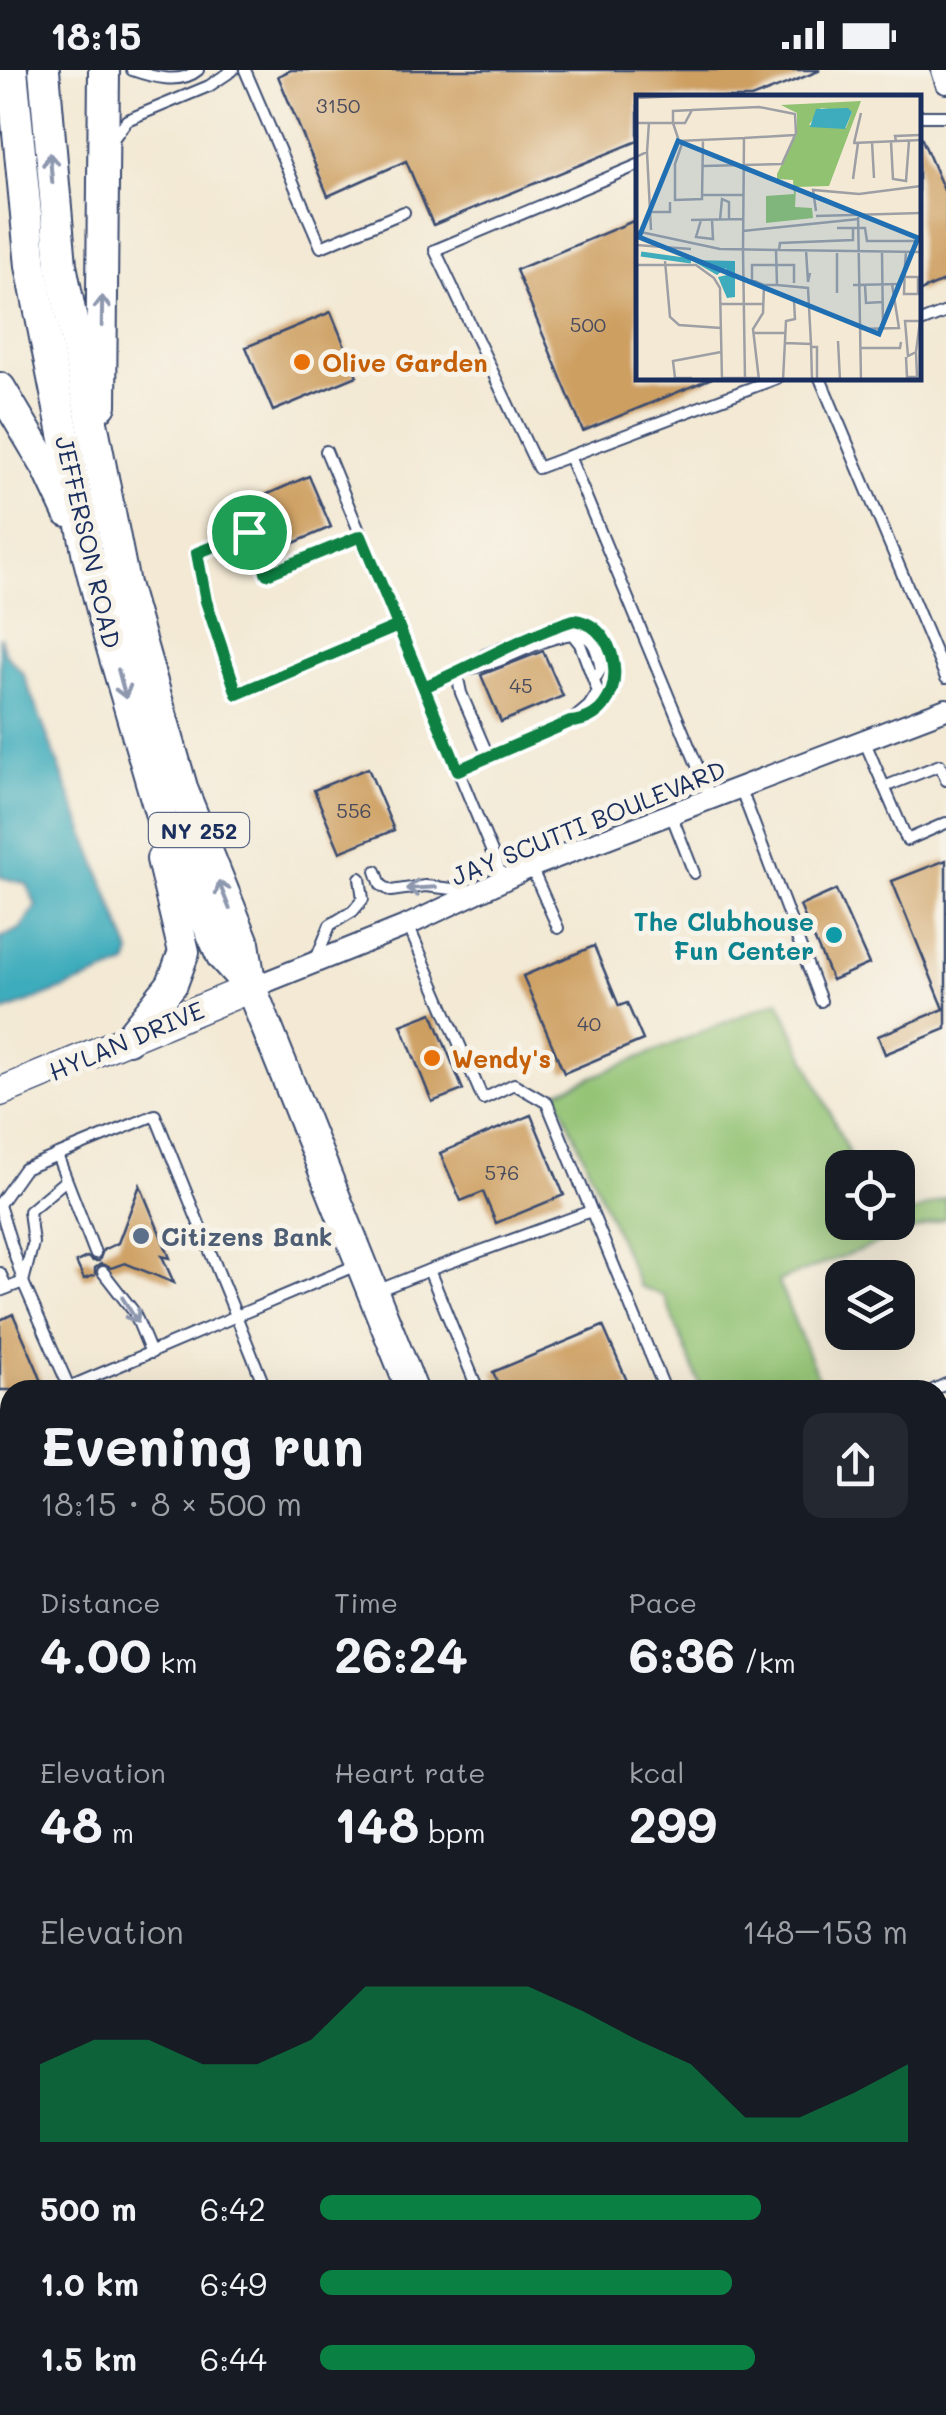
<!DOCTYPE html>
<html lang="en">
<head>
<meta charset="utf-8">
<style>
	body { margin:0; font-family:Mali,sans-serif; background:#242831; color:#f1f3f6; height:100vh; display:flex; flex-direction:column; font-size:38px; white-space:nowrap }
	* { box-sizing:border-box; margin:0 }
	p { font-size:32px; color:#9ea1a6 }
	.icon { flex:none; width:55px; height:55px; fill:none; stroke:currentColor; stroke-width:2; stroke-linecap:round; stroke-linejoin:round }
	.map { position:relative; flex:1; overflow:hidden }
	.details { position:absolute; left:0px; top:1310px; width:948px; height:1035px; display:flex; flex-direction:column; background:#171b24; border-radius:30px 30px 0 0; box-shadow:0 10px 40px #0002 }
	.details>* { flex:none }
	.tools { position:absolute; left:825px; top:1080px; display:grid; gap:20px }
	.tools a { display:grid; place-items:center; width:90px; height:90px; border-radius:20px; background:#171b24; box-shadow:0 10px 40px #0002; font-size:50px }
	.pin { position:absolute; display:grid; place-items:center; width:85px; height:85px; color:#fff; margin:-42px; border:5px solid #fff; border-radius:50%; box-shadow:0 2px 10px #0007 }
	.round { display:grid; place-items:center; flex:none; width:105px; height:105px; border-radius:20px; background:#242831 }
	.headline { display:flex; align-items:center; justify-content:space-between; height:170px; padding:0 40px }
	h1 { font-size:55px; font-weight:700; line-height:75px }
	.metrics { display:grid; grid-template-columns:repeat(3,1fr); gap:15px; height:170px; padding:10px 40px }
	.metrics div { display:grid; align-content:center }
	.metrics b { font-size:50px; font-weight:700 }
	.metrics small { font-size:28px; font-weight:400 }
	.metrics p { font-size:28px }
	.chart { height:280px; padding:20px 40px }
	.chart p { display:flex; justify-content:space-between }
	.chart svg { width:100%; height:180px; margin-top:10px; fill:#0b8043; opacity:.7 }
	ul { padding:0 40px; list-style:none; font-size:32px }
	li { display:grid; grid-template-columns:160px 120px 1fr; align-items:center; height:75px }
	li i { height:25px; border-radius:12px; background:#0b8043 }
	.status { display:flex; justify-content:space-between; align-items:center; height:70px; padding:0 50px; background:#171b24; direction:ltr }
	.status svg { height:28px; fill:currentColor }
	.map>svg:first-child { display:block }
	.green { fill:#91c272; stroke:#567868; stroke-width:2.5 }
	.water { fill:#3eacbc; stroke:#2c6e8d; stroke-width:2.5 }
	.building { fill:#cd9f60 }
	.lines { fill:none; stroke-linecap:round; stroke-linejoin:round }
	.service-casing { stroke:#3b4b70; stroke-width:14 }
	.minor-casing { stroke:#3b4b70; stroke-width:24 }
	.tertiary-casing { stroke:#3b4b70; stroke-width:29 }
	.secondary-casing { stroke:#3b4b70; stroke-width:31 }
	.primary-casing { stroke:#3b4b70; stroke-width:34 }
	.service { stroke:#fff; stroke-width:10 }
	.minor { stroke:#fff; stroke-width:20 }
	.tertiary { stroke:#fff; stroke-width:25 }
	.secondary { stroke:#fff; stroke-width:28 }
	.primary { stroke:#fff; stroke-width:30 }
	.oneway { stroke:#8d97ae }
	.route-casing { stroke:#fff; stroke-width:20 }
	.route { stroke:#0b8043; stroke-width:12 }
	.food-dot { fill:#e8710a; stroke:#f7f3e8; stroke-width:4 }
	.culture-dot { fill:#0f9aa8; stroke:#f7f3e8; stroke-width:4 }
	.service-dot { fill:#5c6f8a; stroke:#f7f3e8; stroke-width:4 }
	.labels { text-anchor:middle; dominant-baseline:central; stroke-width:10; stroke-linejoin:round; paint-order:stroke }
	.number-label { font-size:20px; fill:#484b5e }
	.shield { fill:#f7f3e8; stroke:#5d6a87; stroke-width:2.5 }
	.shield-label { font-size:22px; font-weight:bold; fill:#1b2f5e }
	.food-label { font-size:25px; font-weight:bold; fill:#c56008; stroke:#f7f3e8; text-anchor:start }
	.street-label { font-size:25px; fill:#1b2f5e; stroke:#f7f3e8 }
	.culture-label { font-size:25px; font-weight:bold; fill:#0d838f; stroke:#f7f3e8; text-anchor:end }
	.service-label { font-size:25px; font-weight:bold; fill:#4e5e75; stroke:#f7f3e8; text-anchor:start }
	.inset-river { fill:none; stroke:#3eacbc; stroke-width:5 }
	.inset-road { fill:none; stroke:#9d9fa5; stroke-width:2.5 }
	.view { fill:#1f6fb2; fill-opacity:0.15; stroke:#1f6fb2; stroke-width:5 }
	.inset-edge { fill:none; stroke:#1b2f5e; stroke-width:5 }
</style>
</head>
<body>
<div class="status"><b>18:15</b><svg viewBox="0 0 49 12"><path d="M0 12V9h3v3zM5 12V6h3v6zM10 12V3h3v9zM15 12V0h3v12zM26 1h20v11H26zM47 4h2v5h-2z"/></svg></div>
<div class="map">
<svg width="946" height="2345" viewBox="0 0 946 2345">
	<rect width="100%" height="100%" fill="#f7f3e8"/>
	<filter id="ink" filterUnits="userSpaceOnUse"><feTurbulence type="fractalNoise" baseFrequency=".01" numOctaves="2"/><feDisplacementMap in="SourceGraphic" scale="20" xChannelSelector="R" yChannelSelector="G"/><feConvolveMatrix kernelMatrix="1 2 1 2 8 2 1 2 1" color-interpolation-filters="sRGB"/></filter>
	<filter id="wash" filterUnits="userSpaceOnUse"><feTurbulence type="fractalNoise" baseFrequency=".0048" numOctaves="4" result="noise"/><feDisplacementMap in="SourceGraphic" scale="40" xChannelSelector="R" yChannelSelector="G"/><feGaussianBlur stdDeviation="2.25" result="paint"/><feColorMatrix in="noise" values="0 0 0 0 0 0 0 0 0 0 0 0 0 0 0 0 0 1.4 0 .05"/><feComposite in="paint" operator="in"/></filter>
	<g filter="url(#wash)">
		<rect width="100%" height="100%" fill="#f3e9d4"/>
		<!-- green -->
		<polygon class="green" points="779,930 855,1097 842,1098 842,1152 879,1153 881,1156 898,1152 898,1149 946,1128 946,1148 778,1211 823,1320 702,1320 664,1226 639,1216 556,1022"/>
		<!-- water -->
		<polygon class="water" points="0,566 5,583 23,603 131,883 127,895 0,943 0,868 20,859 36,836 27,814 0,807"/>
		<g id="blocks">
			<!-- building -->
			<g class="building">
				<polygon points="291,0 819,0 819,1 751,28 638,28 638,71 433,155 406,91 328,126 278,6"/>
				<polygon points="918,60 946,125 946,210 918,222"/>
				<polygon points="638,149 638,308 712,308 583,361 516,200"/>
				<polygon points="331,242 357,306 273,341 246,277"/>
				<polygon points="309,406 331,457 275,481 252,431"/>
				<polygon points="543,581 563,626 501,652 481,605"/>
				<polygon points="368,698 394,760 340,782 314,720"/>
				<polygon points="946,790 946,959 885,984 878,966 944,939 892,811"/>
				<polygon points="836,820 869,894 832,910 800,836"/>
				<polygon points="594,876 619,936 627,933 643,970 564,1003 523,906"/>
				<polygon points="432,943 463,1020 432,1032 401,955"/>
				<polygon points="531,1045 564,1125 496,1153 483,1122 461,1131 440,1083"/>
				<polygon points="140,1115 170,1188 162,1186 174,1213 125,1193 111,1198 101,1194 95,1198 95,1205 84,1209 76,1192 87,1187 93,1191 99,1191 103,1180 118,1173"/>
				<polygon points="13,1244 37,1299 45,1320 0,1320 0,1250"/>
				<polygon points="603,1256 631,1320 501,1320 493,1302"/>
			</g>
		</g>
	</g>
	<g filter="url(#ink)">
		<use href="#blocks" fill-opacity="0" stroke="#3b4b70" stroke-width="2.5"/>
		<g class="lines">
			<defs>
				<g id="service">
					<path d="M132,0C152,7 180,15 198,0"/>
					<polyline points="245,0 321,177 404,142"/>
					<polyline points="918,46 946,46"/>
					<polyline points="113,69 127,50 209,16 233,0"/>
					<polyline points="638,95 435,180 538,398 777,308"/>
					<polyline points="918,253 946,242"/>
					<polyline points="820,308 946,608"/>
					<polyline points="326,381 503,809"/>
					<polyline points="569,386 711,729"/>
					<polyline points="361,466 267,505 249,462 197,483 206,531 237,624 398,556"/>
					<path d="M572,564C594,563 597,580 601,599L595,609"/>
					<path d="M471,598C507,593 536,569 572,564L580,574L598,622L589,636L570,652"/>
					<polyline points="457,604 461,623 489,688"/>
					<path d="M423,617L471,598L485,585L573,550C626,556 631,649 570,652L458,700"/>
					<polyline points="864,670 907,770 946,753"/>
					<polyline points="740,717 821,931"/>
					<polyline points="884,717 940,695 946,710"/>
					<polyline points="671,744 694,803"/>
					<polyline points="531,797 558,858"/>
					<polyline points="376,801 381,815 391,821 425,816 472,821"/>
					<polyline points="408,855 483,1029 514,1014 547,1033 665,1320"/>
					<polyline points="315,892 330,855 353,841 363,829 360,808"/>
					<polyline points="57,1085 95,1183"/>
					<polyline points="0,1133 24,1099 155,1045 266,1320"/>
					<polyline points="0,1138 23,1211"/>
					<polyline points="429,1200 591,1141"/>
					<polyline points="103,1202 134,1242 151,1283"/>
					<polyline points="0,1203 7,1218"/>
					<polyline points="23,1212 33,1173 29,1141 66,1110"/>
					<polyline points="0,1221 23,1212 69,1317 359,1194"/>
					<polyline points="374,1222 429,1200 478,1320"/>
					<polyline points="933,1320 946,1314"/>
					<polyline points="0,1649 10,1645"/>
					<polyline points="938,1682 946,1704 946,1719"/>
					<polyline points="938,1765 946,1762"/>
					<polyline points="0,2214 10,2238"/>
					<polyline points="50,2335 54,2345"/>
					<polyline points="310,2335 314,2345"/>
					<polyline points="488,2335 492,2345"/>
					<polyline points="676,2335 680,2345"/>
					<polyline points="914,2335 917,2345"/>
					<polyline points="106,2345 129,2335"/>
					<polyline points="325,2345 348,2335"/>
					<polyline points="618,2345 643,2335"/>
				</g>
				<g id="minor">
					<polyline points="942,0 946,13"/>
					<polyline points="251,918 408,855 531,797 946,639"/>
				</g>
				<polyline id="tertiary" points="0,2159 10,2155"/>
				<polyline id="secondary" points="0,1022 251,918"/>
				<g id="primary">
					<polyline points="12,0 31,196 88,486 110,571 164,756 222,886 251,918"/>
					<polyline points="44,0 61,195 124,514 183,721 244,873 251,918 412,1320"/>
					<polyline points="0,318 47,397 68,442"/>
					<polyline points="101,335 104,0"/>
					<polyline points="128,969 172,914 184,882 162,789"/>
					<polyline points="804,2335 808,2345"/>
					<polyline points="845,2335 850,2345"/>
				</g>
			</defs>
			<!-- service casing -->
			<use href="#service" class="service-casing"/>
			<!-- minor casing -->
			<use href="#minor" class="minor-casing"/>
			<!-- tertiary casing -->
			<use href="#tertiary" class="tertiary-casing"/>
			<!-- secondary casing -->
			<use href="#secondary" class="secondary-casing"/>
			<!-- primary casing -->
			<use href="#primary" class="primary-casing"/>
			<!-- service -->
			<use href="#service" class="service"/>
			<!-- minor -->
			<use href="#minor" class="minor"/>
			<!-- tertiary -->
			<use href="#tertiary" class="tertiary"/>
			<!-- secondary -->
			<use href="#secondary" class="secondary"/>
			<!-- primary -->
			<use href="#primary" class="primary"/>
		</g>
		<!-- one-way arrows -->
		<defs><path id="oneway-shaft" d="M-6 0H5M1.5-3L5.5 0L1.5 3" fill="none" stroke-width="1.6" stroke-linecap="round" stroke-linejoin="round" transform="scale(2.5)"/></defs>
		<g class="oneway">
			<use href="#oneway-shaft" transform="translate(51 98) rotate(-95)"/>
			<use href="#oneway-shaft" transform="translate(102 241) rotate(-89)"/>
			<use href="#oneway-shaft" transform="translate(122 614) rotate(75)"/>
			<use href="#oneway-shaft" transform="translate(421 818) rotate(177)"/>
			<use href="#oneway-shaft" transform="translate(224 825) rotate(-112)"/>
			<use href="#oneway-shaft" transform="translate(130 1240) rotate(58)"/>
		</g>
	</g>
	<g class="lines" filter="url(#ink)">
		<defs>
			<path id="route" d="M249,462L267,504L361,466C393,544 426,622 458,700L570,652C632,648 625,556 574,550C520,567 475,596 424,617L398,556L237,624L206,531L197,483L249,462"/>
		</defs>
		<!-- route casing -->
		<use href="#route" class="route-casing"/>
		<!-- route -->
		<use href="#route" class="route"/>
	</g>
	<!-- markers -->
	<g class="food-dot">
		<circle cx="302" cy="292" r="10"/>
		<circle cx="432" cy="988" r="10"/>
	</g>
	<circle class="culture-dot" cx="834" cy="865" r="10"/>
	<circle class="service-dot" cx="141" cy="1166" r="10"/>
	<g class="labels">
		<!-- number labels -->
		<g class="number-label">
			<text x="338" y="35">3150</text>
			<text x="588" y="254">500</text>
			<text x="521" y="615">45</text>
			<text x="354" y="740">556</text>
			<text x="589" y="953">40</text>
			<text x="502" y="1102">576</text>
		</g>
		<!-- shield labels -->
		<rect class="shield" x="149" y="743" width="100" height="34" rx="8"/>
		<g class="shield-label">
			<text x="199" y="760">NY 252</text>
		</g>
		<!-- food labels -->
		<g class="food-label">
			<text x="322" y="292">Olive Garden</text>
			<text x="452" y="988">Wendy's</text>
		</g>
		<!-- street labels -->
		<g class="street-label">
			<text transform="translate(89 472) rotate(77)">JEFFERSON ROAD</text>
			<text transform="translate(588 752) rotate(-22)">JAY SCUTTI BOULEVARD</text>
			<text transform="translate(126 970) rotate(-23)">HYLAN DRIVE</text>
		</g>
		<!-- culture labels -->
		<g class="culture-label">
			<text x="814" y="851">The Clubhouse<tspan x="814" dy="29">Fun Center</tspan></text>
		</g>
		<!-- service labels -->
		<g class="service-label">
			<text x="161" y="1166">Citizens Bank</text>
		</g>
	</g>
	<!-- overview -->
	<g transform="translate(636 25)">
		<rect width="285" height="285" fill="#f3e9d4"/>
		<path d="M225,6L193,91L160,92L159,112L176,113L177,123L130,128V101L158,99L157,85L141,84V79L161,38V18L145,10ZM185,13L216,17L210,33L173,30Z" fill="#91c272" fill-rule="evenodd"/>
		<path d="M180,14L212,13L216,17L209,34L174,32ZM55,165L99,166V202L91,203L82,182L91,180L90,173L81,180Z" fill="#3eacbc"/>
		<path class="inset-river" d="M5,159L55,166"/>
		<path class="inset-road" d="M0,3L64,0M56,15L37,16V28H49L56,15L123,12L159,19L160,38L146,69L67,71M0,28H37L43,46L108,43L107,155M108,43L159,40M47,46L39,69V105L66,104L67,44M260,46L259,41L285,40M236,47L238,83M255,47L257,84L270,86L273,46M217,48L285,45M218,48L225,18M11,57L15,135M0,62L11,57L13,27M217,84L222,48M66,100H107M180,116L177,95L223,99L285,91M12,117H34V107M222,118L225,285M180,121L285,118M55,125L107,124M65,125L60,142L77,144L76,125M84,125L86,104L93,107V125M201,133H229L231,146H285M0,136L84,154L285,157M107,136L223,124M0,150L55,154M107,155L109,285M143,155L144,148L217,145V133M170,155L172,187L174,178M201,156V198M246,157L247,234M29,166L34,222L43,230L85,233M0,170H60L78,183L84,193L86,285M269,182H282V199H268L269,170L270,157M128,190L116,185V170H158V188M141,190L172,193L175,249M217,190L264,189M229,190L230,208L247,207M85,209H128M284,226L280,257L272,261L269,226H285M224,234L263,233L256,189M117,238H150M202,246L204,285M149,248L175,249L176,285M175,252H181V285M224,253H264L265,247M270,262L271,282H281L280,257M56,283H39L37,266L85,257M86,283H123M123,285L117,234L127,218L128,190H141L140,155M147,285L150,226L159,224L158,206"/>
		<path class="view" d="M42,46L282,143L243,239L3,142Z"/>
		<rect width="285" height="285" class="inset-edge"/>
	</g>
</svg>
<div class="tools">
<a><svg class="icon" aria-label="locate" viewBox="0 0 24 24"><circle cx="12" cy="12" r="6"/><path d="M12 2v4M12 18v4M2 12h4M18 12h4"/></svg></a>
<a><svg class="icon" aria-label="layers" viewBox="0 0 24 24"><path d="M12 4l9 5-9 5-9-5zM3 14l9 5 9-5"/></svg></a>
</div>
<div class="pin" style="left:249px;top:462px;background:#1e9e55"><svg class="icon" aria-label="arrive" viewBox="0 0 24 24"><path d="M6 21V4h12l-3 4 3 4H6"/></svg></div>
<section class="details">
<div class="headline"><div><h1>Evening run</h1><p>18:15 · 8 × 500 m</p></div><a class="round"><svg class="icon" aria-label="share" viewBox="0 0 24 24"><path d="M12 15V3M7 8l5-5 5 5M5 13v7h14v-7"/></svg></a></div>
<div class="metrics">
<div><p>Distance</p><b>4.00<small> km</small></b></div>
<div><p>Time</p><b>26:24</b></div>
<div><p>Pace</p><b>6:36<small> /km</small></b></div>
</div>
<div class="metrics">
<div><p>Elevation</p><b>48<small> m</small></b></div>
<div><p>Heart rate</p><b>148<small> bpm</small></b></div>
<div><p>kcal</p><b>299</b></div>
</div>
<div class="chart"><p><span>Elevation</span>148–153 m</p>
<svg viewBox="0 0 160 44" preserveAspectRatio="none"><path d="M0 44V25L10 19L20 19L30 25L40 25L50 19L60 6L70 6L80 6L90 6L100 12L110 19L120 25L130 38L140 38L150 32L160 25V44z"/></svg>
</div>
<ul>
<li><b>500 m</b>6:42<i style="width:75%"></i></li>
<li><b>1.0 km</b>6:49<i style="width:70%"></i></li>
<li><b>1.5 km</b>6:44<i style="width:74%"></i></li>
</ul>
</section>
</div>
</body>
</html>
